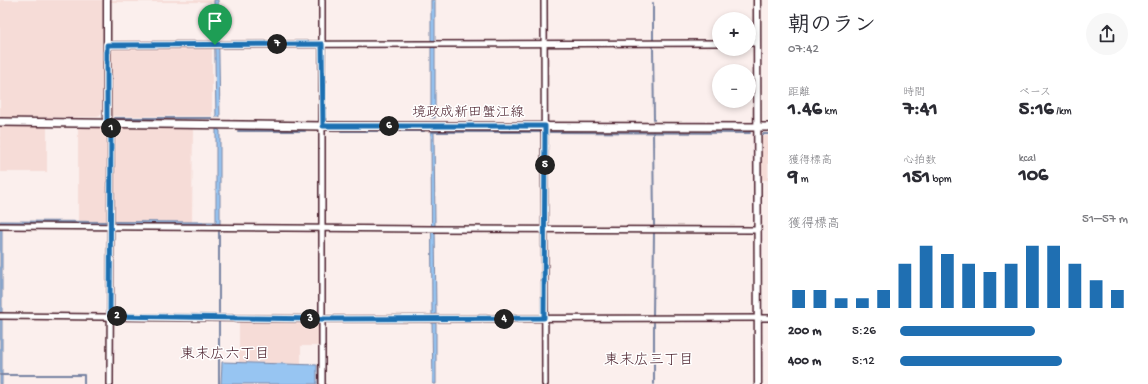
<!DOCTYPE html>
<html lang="ja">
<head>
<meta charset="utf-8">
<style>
	body { margin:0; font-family:"Gochi Hand","Klee One",sans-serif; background:#f7f7f7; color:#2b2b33; height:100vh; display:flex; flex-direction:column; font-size:15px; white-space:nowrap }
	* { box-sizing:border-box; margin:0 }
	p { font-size:13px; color:#7c7c81 }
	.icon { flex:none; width:22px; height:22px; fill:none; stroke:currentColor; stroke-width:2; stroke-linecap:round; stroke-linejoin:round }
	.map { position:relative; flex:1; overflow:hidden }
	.side { display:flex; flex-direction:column; background:#fff; width:380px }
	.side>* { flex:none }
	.tools { position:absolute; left:712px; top:12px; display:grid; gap:8px }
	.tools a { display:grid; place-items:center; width:44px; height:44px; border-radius:50%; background:#fff; box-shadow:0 2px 6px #0003; font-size:20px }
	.pin { position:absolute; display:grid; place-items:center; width:34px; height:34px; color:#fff; margin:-41px -17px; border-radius:50% 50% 50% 0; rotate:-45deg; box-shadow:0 0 4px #0007 }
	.pin .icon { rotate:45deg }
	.km { position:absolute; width:20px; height:20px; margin:-10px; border-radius:50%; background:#222; color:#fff; font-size:11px; line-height:20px; text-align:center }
	.round { display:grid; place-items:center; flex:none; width:42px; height:42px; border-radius:21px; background:#f7f7f7 }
	.summary { display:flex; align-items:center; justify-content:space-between; height:68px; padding:0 20px }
	h1 { font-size:22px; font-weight:700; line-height:30px }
	.stats { display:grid; grid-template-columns:repeat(3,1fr); gap:6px; height:68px; padding:4px 20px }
	.stats div { display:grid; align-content:center }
	.stats b { font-size:20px; font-weight:700 }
	.stats small { font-size:11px; font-weight:400 }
	.stats p { font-size:11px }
	.chart { height:112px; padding:8px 20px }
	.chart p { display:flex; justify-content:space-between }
	.chart svg { width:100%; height:72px; margin-top:4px; stroke:#1f6fb2; stroke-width:6 }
	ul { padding:0 20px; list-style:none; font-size:13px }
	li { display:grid; grid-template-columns:64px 48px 1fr; align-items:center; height:30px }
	li i { height:10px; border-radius:5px; background:#1f6fb2 }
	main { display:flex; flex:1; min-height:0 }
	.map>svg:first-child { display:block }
	.built { fill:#f6dcd7 }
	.water { fill:#97c5f2; stroke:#7883a2 }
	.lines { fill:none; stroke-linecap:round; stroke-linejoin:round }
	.stream { stroke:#7883a2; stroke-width:2 }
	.minor-casing { stroke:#4a1f2b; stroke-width:8 }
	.tertiary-casing { stroke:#4a1f2b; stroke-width:9 }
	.secondary-casing { stroke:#4a1f2b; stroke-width:10 }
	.minor { stroke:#fff; stroke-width:5 }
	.tertiary { stroke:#fff; stroke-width:6 }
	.secondary { stroke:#fff; stroke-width:7 }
	.route-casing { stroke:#fff; stroke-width:8 }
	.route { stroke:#1f6fb2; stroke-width:5 }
	.labels { text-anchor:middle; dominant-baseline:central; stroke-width:3; stroke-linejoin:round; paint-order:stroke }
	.street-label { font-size:14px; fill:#4a1f2b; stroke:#fff }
	.neighbourhood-label { font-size:15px; fill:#4a1f2b; stroke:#fff }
</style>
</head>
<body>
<main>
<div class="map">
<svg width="768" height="384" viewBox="0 0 768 384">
	<rect width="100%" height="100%" fill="#fbefed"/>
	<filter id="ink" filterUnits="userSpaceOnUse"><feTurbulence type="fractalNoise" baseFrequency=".025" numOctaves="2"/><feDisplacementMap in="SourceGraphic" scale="8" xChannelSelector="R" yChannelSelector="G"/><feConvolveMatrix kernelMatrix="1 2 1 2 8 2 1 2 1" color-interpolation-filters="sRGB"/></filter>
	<g filter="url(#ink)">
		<!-- built -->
		<g class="built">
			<polygon points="0,0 102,0 102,114 98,117 0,117"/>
			<rect x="110" y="0" width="104" height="2"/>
			<polygon points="112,47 212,48 212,116 111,116 111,49"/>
			<rect x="0" y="126" width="47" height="46"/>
			<polygon points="78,126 106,127 108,129 108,221 78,221"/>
			<polygon points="193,127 192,222 114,221 113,131 115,128"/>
			<rect x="761" y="136" width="7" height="44"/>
			<polygon points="239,320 318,322 319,323 320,346 301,346 301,364 239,362"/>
		</g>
		<!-- water -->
		<g class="water">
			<polygon points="214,0 218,0 220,117 216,117"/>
			<rect x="431" y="0" width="4" height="118"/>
			<polygon points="216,128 220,131 220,224 0,223 0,221 216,222"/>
			<polygon points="431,132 434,132 436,315 432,315"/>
			<rect x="0" y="229" width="2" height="155"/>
			<polygon points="432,323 436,323 436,384 433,384"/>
			<polygon points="222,362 317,365 317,384 221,384"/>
		</g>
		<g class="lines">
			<!-- stream -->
			<g class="stream">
				<polyline points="653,3 653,40"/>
				<polyline points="653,48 654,120"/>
				<polyline points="114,118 212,118"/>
				<polyline points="238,131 305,131"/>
				<polyline points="341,131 424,131"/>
				<polyline points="431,132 541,132"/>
				<polyline points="548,132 750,133"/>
				<polyline points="653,132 654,225"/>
				<polyline points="763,134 768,134"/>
				<polyline points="219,232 219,315"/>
				<polyline points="653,316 654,233"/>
				<polyline points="219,321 219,384"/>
				<polyline points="654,323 654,384"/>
				<polyline points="0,375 84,375 84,384"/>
			</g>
			<defs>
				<g id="minor">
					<polyline points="544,0 545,384"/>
					<polyline points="749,43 757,43"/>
					<polyline points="107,45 719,43"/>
					<polyline points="0,226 430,229 757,230"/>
					<polyline points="0,316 322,319 768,318"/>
					<polyline points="110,384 111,123"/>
					<polyline points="322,384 322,0"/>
				</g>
				<g id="tertiary">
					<polyline points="107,0 107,123"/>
					<polyline points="757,0 758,384"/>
				</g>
				<polyline id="secondary" points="0,122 323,126 768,127"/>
			</defs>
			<!-- minor casing -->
			<use href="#minor" class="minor-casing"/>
			<!-- tertiary casing -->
			<use href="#tertiary" class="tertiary-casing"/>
			<!-- secondary casing -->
			<use href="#secondary" class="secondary-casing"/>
			<!-- minor -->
			<use href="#minor" class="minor"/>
			<!-- tertiary -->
			<use href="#tertiary" class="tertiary"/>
			<!-- secondary -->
			<use href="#secondary" class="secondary"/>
		</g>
	</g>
	<g class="lines" filter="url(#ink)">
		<defs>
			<polygon id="route" points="322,44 323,126 545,126 544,318 322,319 110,316 111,123 107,122 107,45"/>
		</defs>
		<!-- route casing -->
		<use href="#route" class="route-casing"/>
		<!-- route -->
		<use href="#route" class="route"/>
	</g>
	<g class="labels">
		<!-- street labels -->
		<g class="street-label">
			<text x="468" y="113">境政成新田蟹江線</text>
		</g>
		<!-- neighbourhood labels -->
		<g class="neighbourhood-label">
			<text x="225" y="355">東末広六丁目</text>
			<text x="649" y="361">東末広三丁目</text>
		</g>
	</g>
</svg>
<div class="tools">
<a>+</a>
<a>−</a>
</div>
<div class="pin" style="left:215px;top:45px;background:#1e9e55"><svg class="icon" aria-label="arrive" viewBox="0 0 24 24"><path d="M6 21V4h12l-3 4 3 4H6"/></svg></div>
<b class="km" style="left:111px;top:128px">1</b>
<b class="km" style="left:117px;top:316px">2</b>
<b class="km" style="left:310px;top:319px">3</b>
<b class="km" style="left:504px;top:319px">4</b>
<b class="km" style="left:545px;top:165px">5</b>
<b class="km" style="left:389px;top:126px">6</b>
<b class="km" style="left:277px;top:44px">7</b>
</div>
<section class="side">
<div class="summary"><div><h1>朝のラン</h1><p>07:42</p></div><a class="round"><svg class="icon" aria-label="share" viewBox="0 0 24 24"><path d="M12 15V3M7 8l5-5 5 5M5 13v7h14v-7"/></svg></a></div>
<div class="stats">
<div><p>距離</p><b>1.46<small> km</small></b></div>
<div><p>時間</p><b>7:41</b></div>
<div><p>ペース</p><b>5:16<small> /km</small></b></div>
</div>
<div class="stats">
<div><p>獲得標高</p><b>9<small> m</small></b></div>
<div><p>心拍数</p><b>151<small> bpm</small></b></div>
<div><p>kcal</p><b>106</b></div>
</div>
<div class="chart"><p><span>獲得標高</span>51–57 m</p>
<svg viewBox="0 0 160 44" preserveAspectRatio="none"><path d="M5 44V33M15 44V33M25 44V38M35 44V38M45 44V33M55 44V17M65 44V6M75 44V11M85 44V17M95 44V22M105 44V17M115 44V6M125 44V6M135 44V17M145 44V27M155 44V33"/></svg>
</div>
<ul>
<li><b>200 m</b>5:26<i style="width:59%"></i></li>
<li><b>400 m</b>5:12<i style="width:71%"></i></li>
</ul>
</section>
</main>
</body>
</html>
